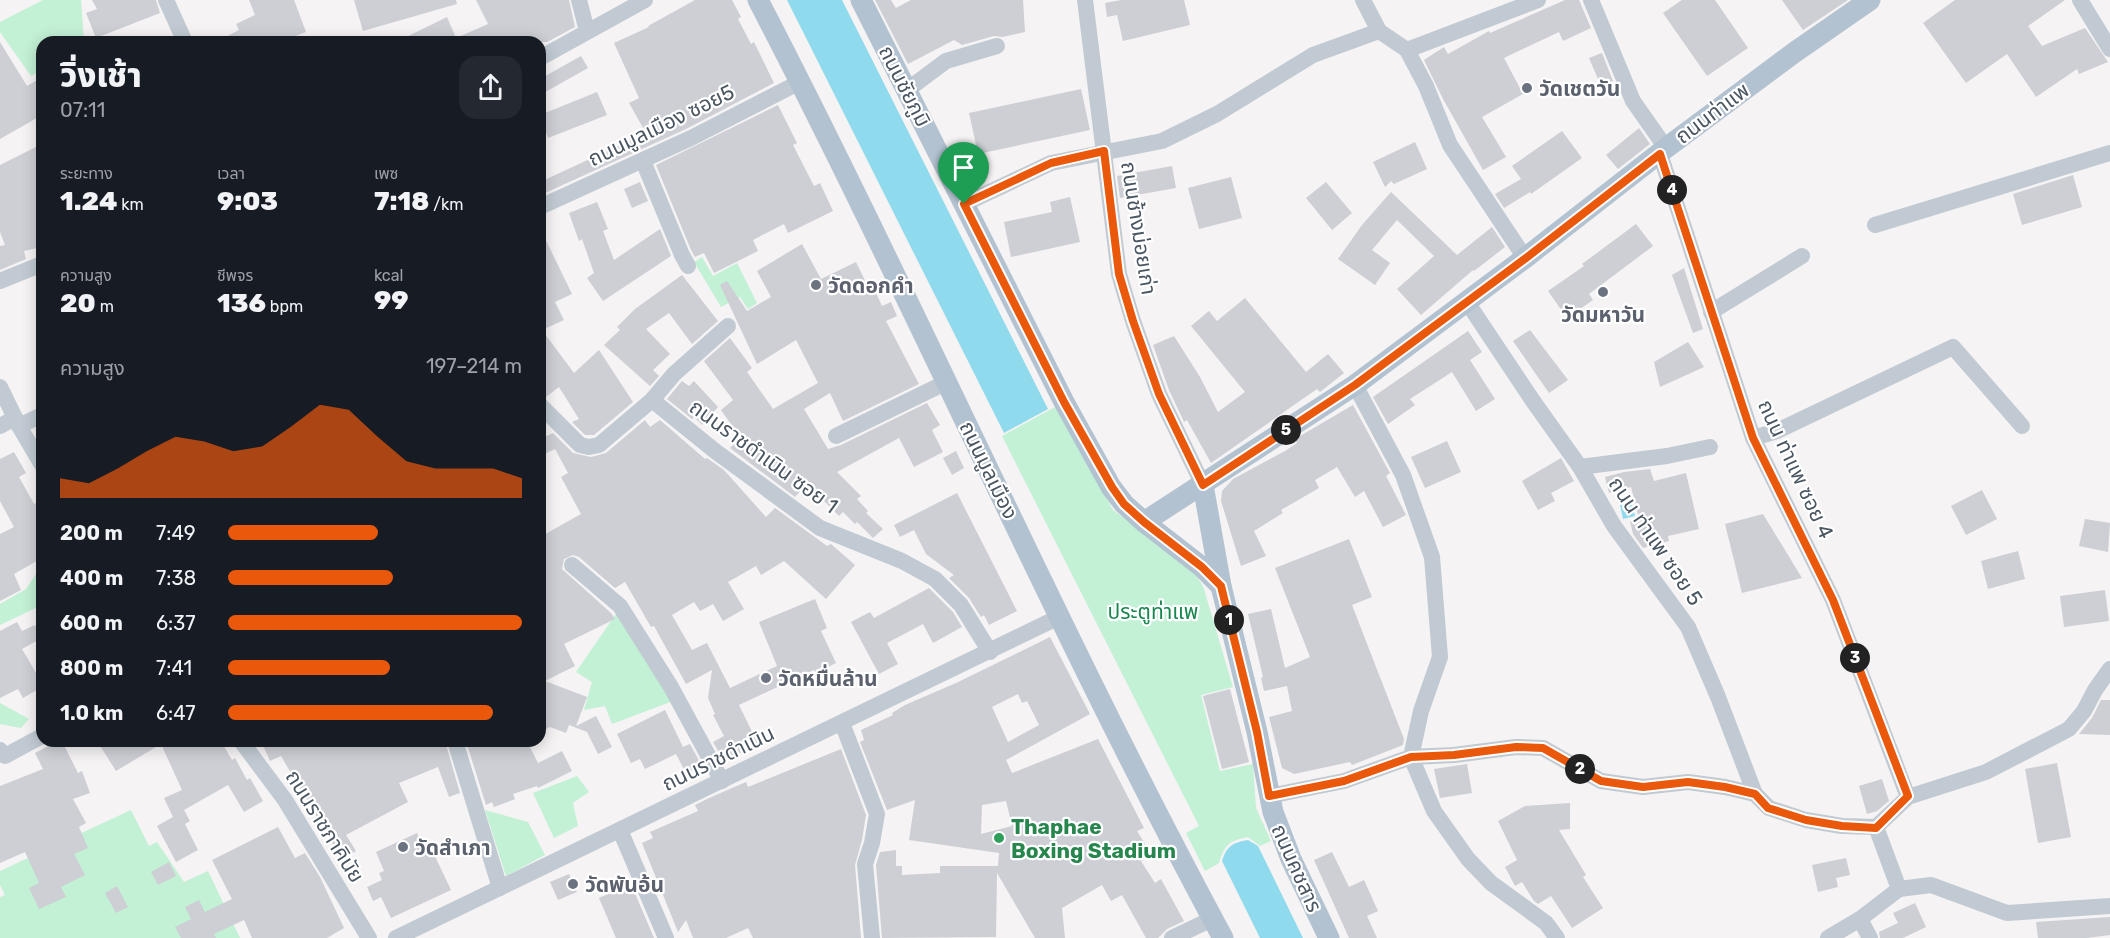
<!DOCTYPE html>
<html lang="th">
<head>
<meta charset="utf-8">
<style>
	body { margin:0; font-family:Rubik,"Noto Sans Thai",sans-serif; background:#242831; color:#f1f3f6; height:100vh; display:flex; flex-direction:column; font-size:22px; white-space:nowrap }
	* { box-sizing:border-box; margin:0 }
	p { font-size:20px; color:#9ea1a6 }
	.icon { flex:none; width:33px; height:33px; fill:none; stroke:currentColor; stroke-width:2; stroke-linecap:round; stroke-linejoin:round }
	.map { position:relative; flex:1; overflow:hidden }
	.panel { position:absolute; left:36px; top:36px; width:510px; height:711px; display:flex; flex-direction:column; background:#171b24; border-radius:18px; box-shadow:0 3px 15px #0003 }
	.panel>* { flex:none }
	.pin { position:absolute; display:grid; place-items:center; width:51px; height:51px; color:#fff; margin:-62px -26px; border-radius:50% 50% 50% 0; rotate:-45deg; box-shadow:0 0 6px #0007 }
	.pin .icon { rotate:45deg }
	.km { position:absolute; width:30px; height:30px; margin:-15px; border-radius:50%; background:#222; color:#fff; font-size:16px; line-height:30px; text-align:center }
	.round { display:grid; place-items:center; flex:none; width:63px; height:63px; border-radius:18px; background:#242831 }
	.summary { display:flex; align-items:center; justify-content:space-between; height:102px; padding:0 24px }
	h1 { font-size:33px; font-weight:800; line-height:45px }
	.metrics { display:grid; grid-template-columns:repeat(3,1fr); gap:9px; height:102px; padding:6px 24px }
	.metrics div { display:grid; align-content:center }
	.metrics b { font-size:26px; font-weight:800 }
	.metrics small { font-size:16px; font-weight:400 }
	.metrics p { font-size:16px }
	.chart { height:168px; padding:12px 24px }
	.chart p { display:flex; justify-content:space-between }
	.chart svg { width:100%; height:108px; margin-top:6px; fill:#ea580c; opacity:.7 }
	ul { padding:0 24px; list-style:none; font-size:20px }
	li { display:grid; grid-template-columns:96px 72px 1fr; align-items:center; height:45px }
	li i { height:15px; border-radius:8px; background:#ea580c }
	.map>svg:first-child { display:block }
	.green { fill:#c3f1d5 }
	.water { fill:#90daee }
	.building { fill:#cdcfd5; fill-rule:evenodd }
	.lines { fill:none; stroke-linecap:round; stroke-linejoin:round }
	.minor { stroke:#c1cad2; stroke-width:16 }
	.major { stroke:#b3c2d1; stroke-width:21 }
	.route-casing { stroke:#fff; stroke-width:12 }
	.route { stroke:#ea580c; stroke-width:8 }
	.worship-dot { fill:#6b7280; stroke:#fff; stroke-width:2 }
	.leisure-dot { fill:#2e9e5b; stroke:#fff; stroke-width:2 }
	.labels { text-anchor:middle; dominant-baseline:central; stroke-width:4.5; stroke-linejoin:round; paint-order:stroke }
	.street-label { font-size:21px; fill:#4a5661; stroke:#fff }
	.worship-label { font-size:21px; font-weight:bold; fill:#5b616d; stroke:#fff; text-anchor:start }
	.park-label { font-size:21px; fill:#17864f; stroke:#fff }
	.leisure-label { font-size:21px; font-weight:bold; fill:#27864d; stroke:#fff; text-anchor:start }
</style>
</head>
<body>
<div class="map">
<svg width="2110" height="938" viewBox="0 0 2110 938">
	<rect width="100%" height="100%" fill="#f5f3f3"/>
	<!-- green -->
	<g class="green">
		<polygon points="43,0 81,0 84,42 42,42 42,70 31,76 0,32 0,22"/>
		<polygon points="702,257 713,276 737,263 757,303 748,309 740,297 721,307 694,262"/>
		<path d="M1057,406L1113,510L1191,568L1203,586L1233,687L1201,695L1220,771L1253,764L1256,808L1271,841L1260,846L1248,837C1229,841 1225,844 1219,863L1205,871L1186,833L1199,826L1002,436Z"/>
		<polygon points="42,565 42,605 0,625 0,604 26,589"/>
		<polygon points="616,614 673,701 612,724 605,706 584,710 592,682 576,672"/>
		<polygon points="0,703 29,719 21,728 0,724"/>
		<polygon points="577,776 589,792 573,803 578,826 554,838 533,793"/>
		<polygon points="131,810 149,846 157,842 184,882 208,871 240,938 0,938 0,897 5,895 0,885 0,871"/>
		<polygon points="485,810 528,822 545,855 506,876"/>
	</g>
	<!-- water -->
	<g class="water">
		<polygon points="787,0 842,0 1048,409 1004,433"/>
		<polygon points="1630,497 1635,516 1623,519 1619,500"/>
		<path d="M1248,840L1258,846L1303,938H1260L1222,861C1226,847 1233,842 1248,840Z"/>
	</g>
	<!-- building -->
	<g class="building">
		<polygon points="92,0 156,0 160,13 96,38 86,13 97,9"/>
		<polygon points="249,0 294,0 306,32 280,42 216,42 239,30 236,24 255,15"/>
		<polygon points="354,0 456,0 457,4 363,31"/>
		<polygon points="476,0 569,0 575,27 547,42 396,42 447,17 456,38 488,24"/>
		<polygon points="695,0 732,0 741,17 738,19 751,44 754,42 774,83 686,129 545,193 540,182 646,133 629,103 639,98 614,43 649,27 648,26"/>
		<polygon points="875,0 891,0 896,8 911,0 1023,0 1025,32 1003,37 994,36 962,45 954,40 908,64"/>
		<polygon points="1121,0 1184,0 1190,25 1123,41 1117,15 1107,17 1105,3"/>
		<polygon points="1565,0 1579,0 1591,28 1563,41 1559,32 1504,58 1523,94 1482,117 1506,157 1483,170 1443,99 1424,60 1444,47 1448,54 1489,31 1490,33"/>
		<polygon points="1682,0 1715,0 1748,48 1707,76 1663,13"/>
		<polygon points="1782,0 1848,0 1803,30"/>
		<polygon points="1955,0 2065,0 2028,26 2042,46 2085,28 2108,62 2079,74 2077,69 2036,97 2007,54 1966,83 1923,23"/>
		<polygon points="0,42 27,86 42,77 42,115 0,139"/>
		<polygon points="1602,53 1613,81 1601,86 1589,58"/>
		<polygon points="581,56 588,68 540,95 540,79"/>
		<polygon points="1081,89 1090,130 978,154 969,113"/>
		<polygon points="597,92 607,115 548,138 540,115"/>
		<polygon points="778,105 797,143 793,145 814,186 820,183 833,211 788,233 784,224 753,240 758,251 714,273 704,253 695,257 691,250 656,165"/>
		<polygon points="1639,128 1650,144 1618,169 1606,155"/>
		<polygon points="1562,131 1582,158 1531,194 1530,192 1504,208 1495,194 1521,179 1512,166"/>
		<polygon points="1415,142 1427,169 1394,184 1391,181 1385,187 1373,162"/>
		<polygon points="42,144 42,247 24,251 26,259 0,270 0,246 5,245 0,232 0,165"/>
		<polygon points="1172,166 1176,188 1120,198 1117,176"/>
		<polygon points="2073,175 2082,207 2022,225 2013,194"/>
		<polygon points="1231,177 1242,218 1199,229 1188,188"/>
		<polygon points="640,182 648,201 632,208 624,189"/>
		<polygon points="1326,182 1352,213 1332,230 1306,198"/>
		<polygon points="1391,192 1457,255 1492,227 1505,247 1474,271 1473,270 1421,315 1397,289 1434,256 1397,220 1372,250 1390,263 1375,285 1338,259 1362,225"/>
		<polygon points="1070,197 1080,242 1011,257 1004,222 1052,212 1050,202"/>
		<polygon points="597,202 608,229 603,231 614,260 660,229 671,256 603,301 587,278 594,273 582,239 579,241 569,213"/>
		<polygon points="1636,224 1653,246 1589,294 1593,300 1567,318 1548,291 1584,266 1582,264"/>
		<polygon points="540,228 572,294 555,302 564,320 542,330 574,373 599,350 633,402 594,435 585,435 572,422 579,419 559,387 546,397 540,395"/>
		<polygon points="802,244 821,279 856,262 871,293 875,291 882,306 891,302 897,316 886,321 919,384 843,421 830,393 804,409 828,449 841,445 927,403 940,425 932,430 943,452 914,467 899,438 837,472 861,496 857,499 868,511 866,513 883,529 873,538 857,522 855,524 843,512 839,516 807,484 795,497 730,448 740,437 721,410 733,400 704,361 730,338 752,368 747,372 773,409 818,383 796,340 757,364 720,285 727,281 747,311 771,297 757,271"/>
		<polygon points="1684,268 1703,329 1693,333 1672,275"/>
		<polygon points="682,275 718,321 692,344 669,313 646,329 670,354 653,370 659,376 650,386 604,345 620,330 617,327 635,309"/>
		<polygon points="1245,298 1306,372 1328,354 1344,373 1320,392 1317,389 1211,463 1187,420 1184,422 1169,390 1153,345 1174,336 1200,377 1218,412 1245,392 1191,326 1209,311 1217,321"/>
		<polygon points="1530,330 1568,380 1549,393 1513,341"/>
		<polygon points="1468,331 1482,352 1470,360 1495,399 1476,411 1452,372 1410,399 1415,405 1388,424 1373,397"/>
		<polygon points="1688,342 1704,367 1660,387 1654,362"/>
		<polygon points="682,381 689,386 694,381 718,407 702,425 694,417 692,419 667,399"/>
		<polygon points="1353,405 1390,473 1386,476 1406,515 1383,527 1364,491 1355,497 1337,467 1315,480 1319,488 1281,510 1283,513 1254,531 1266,556 1241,566 1221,501 1222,491 1233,479 1285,451 1297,443 1295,439"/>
		<polygon points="645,420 650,427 660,420 705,459 707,458 724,470 766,517 775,508 827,546 831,544 855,565 826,599 784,561 761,575 756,566 728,582 744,609 723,621 713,604 700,611 694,602 672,615 692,650 707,643 730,688 777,666 759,622 815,599 827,628 821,631 836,663 816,673 814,670 739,705 758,744 724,761 713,742 724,736 713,715 715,714 708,698 712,670 686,684 654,626 651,627 625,582 615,588 579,557 573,555 564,559 562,569 611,613 615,619 564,644 575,666 545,681 587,697 576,726 596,716 612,747 598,754 587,732 569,725 566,733 550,727 540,732 540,537 581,514 561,477 568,473 555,449 540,456 540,439 553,433 573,453 591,457 606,453"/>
		<polygon points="1447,441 1461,472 1425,488 1411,457"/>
		<polygon points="956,451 964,468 952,475 943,458"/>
		<polygon points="14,452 26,473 19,477 34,504 42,499 42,558 14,574 21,590 0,601 0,534 14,527 0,501 0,459"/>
		<polygon points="1561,458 1574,481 1551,493 1555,501 1538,510 1522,481"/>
		<polygon points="1650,469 1654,481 1686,473 1699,529 1668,536 1669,541 1643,548 1633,534 1630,521 1639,519 1631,487 1609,493 1605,477 1624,472"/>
		<polygon points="1982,490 1997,519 1966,535 1951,506"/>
		<polygon points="957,493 1017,611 989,625 984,615 981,617 969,598 949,578 954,575 926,554 914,530 900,537 894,525"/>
		<polygon points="1763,514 1802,578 1742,593 1725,524"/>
		<polygon points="2085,519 2110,523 2108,552 2079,546"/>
		<polygon points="1349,539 1372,597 1352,605 1404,739 1403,745 1352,765 1350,762 1294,774 1282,768 1269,717 1292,711 1287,686 1264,691 1261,678 1263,677 1248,614 1271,609 1285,668 1310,657 1275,568"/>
		<polygon points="2018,551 2025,579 1988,589 1981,561"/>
		<polygon points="929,588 953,612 962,627 933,643 923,624 887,643 898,664 879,674 851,622 870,612 874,618"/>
		<polygon points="2105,590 2109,621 2064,627 2060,596"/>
		<polygon points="17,622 22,631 35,625 42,638 22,649 42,683 42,687 23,698 18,689 0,698 0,631"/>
		<path d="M1050,637L1090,714L1006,760L1012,773L1098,739L1144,828L1137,831L1152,855L1141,861L1155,883L1161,879L1184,921L1167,929L1158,938H1146L1122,895L1111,901L1102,885L1062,908L1065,938H1035L997,873L996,937L882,938L876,865L880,852L896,850V866H902V875L940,873V866H998L999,853L909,840L915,800L887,810L860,742L864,740L861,730L893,715L892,713L905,705L956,683ZM1018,694L1022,703L1027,701L1039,725L1008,742L992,707ZM1006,801L1012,826L981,834L982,805Z"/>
		<polygon points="1230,689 1249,762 1222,769 1203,696"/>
		<polygon points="2101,700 2110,700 2110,735 2079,734 2092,718"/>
		<polygon points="665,710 683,747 690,744 702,766 686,773 676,754 645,769 640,759 631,763 617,734"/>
		<polygon points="58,741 62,741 78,773 82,771 90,793 73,799 86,823 79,827 88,848 74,854 85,875 61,887 66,897 39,909 29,888 39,883 25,852 0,863 0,786 43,769 35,753"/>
		<polygon points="97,741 221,741 232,760 235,758 247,780 250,778 263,801 244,812 228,785 184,810 190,821 185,824 198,850 176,862 157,826 173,817 164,798 182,790 161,744 116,771"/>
		<polygon points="261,741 445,741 460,793 449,797 438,767 399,783 408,802 346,835 356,851 342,860 281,756 270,761"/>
		<polygon points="466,741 527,741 538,763 562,751 572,771 538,788 537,786 513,794 515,799 494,807 492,802 486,805"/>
		<polygon points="841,749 866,815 862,840 855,865 861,938 753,938 748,928 726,938 693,938 686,920 678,932 642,843 653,838 650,832 698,811 695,805 709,798 746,782 748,787"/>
		<polygon points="2057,763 2071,837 2038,843 2025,769"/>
		<polygon points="1467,764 1472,793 1440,798 1434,769"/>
		<polygon points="1882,779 1889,801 1877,811 1867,814 1859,786"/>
		<polygon points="1570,803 1570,829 1559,830 1586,875 1583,877 1603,908 1572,928 1551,896 1538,904 1534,901 1522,882 1515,886 1505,867 1517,860 1498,821 1525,806"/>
		<polygon points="278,827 295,858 305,853 320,877 344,928 327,938 252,938 244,920 214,934 216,938 181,938 175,927 191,919 185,907 199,900 205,912 232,899 212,860"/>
		<polygon points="417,833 426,852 432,850 451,890 391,918 381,897 373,901 367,887 382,880 379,873 384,871 376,852"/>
		<polygon points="1332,852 1349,887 1364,880 1378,911 1367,916 1377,938 1349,938 1314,860"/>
		<polygon points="1846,858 1850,875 1836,878 1838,887 1818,892 1812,865"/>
		<polygon points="169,862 176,876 158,885 151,872"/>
		<polygon points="569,874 577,892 558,900 550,882"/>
		<polygon points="631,884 654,938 616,938 599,898"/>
		<polygon points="117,886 128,907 116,913 105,893"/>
		<polygon points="1915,903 1926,927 1903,938 1880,938 1879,932 1898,923 1893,913"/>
		<polygon points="2110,917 2110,935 2087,938 2038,938 2036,922"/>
	</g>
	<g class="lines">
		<!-- minor -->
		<g class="minor">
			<polyline points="166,0 185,42"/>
			<polyline points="579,0 587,31"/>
			<polyline points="1085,0 1119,274 1133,321 1159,394 1203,485"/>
			<polyline points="1363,0 1379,31 1407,50 1426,86 1450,145 1525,258"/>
			<polyline points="1591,0 1633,101 1666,148"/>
			<polyline points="2080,0 2110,49"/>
			<polyline points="1407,50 1538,0"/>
			<polyline points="540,58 645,0"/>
			<polyline points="907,90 946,61 997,46"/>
			<polyline points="1660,154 1753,438 1833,600 1908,797"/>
			<polyline points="643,161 682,255 688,266"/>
			<polyline points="964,204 1051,163 1162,141 1217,114 1313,55 1379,31"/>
			<polyline points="540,207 691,138 800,82"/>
			<polyline points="1875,225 2110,153"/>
			<polyline points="0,281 42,264"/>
			<polyline points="1467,302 1533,401 1580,467 1614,526 1688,627 1718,697 1755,794"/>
			<polyline points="1711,312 1802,256"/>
			<polyline points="1355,385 1403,475 1432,557 1440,657 1421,711 1411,757 1434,811 1468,859 1491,883 1546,923 1557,938"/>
			<polyline points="0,387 19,426 42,465"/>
			<polyline points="652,400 715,451 820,528 902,561 935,579 961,605 990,652"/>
			<polyline points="540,405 580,445 589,447 599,445 652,400 674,374 728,326"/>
			<polyline points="0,426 15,418"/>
			<polyline points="19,426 42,415"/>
			<polyline points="836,436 947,382"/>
			<polyline points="1753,438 1777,431 1953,347 2022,426"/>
			<polyline points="1580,467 1667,456 1710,447"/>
			<polyline points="572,565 620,606 671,687 722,781"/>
			<polyline points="842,723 877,814 872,843 865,864 872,938"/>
			<polyline points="241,741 285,800 369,938"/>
			<polyline points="455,741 500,888"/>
			<polyline points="0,750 5,756 42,736"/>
			<polyline points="1269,796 1344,781 1411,757 1454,755 1516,747 1543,748 1601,781 1643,787 1688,782 1725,787 1755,794 1769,808 1806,820 1842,826 1876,827"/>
			<polyline points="1876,827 1908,797 1986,772 2069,729 2084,711 2095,690 2110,669"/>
			<polyline points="620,830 666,938"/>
			<polyline points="1899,889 1931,885 2007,913 2110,906"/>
			<polyline points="1860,919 1870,938"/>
			<polyline points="396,938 1059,617"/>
			<polyline points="1172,938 1212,919"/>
			<polyline points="1828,938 1860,919 1899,889 1876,827"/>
		</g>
		<!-- major -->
		<g class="major">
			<path d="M758,0C919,310 1057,631 1223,938"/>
			<polyline points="861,0 1064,402 1111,487 1124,504 1144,522 1202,567 1221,586"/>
			<polyline points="1203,485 1221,586 1257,732 1273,812 1291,859 1329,938"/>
			<polyline points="1144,522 1355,385 1525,258 1666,148 1795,52 1870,0"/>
		</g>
	</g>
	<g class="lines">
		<defs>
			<polygon id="route" points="1104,151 1119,274 1133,321 1159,394 1203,485 1355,385 1526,258 1660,154 1753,438 1833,600 1908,796 1876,828 1842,826 1806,820 1768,808 1755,794 1725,787 1688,782 1643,787 1601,781 1543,748 1516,747 1454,755 1411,757 1344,781 1269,796 1257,732 1221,586 1202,567 1144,522 1124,504 1112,487 1064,402 964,204 1051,163"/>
		</defs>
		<!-- route casing -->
		<use href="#route" class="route-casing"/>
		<!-- route -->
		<use href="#route" class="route"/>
	</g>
	<!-- markers -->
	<g class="worship-dot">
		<circle cx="1527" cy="88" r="6"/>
		<circle cx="816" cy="285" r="6"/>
		<circle cx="1603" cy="292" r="6"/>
		<circle cx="766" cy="678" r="6"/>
		<circle cx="403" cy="847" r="6"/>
		<circle cx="573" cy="884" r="6"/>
	</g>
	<circle class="leisure-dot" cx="999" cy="838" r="6"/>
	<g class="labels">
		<!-- street labels -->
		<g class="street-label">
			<text transform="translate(905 86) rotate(63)">ถนนชัยภูมิ</text>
			<text transform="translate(1712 113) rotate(-37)">ถนนท่าแพ</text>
			<text transform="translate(661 125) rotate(-26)">ถนนมูลเมือง ซอย5</text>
			<text transform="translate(1139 228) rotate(81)">ถนนช้างม่อยเก่า</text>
			<text transform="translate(764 456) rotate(36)">ถนนราชดำเนิน ซอย 1</text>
			<text transform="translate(1796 469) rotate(65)">ถนน ท่าแพ ซอย 4</text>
			<text transform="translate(989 470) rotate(64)">ถนนมูลเมือง</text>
			<text transform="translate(1656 541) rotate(56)">ถนน ท่าแพ ซอย 5</text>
			<text transform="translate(718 758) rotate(-26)">ถนนราชดำเนิน</text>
			<text transform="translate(325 826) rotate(58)">ถนนราชภาคินัย</text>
			<text transform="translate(1297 868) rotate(66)">ถนนคชสาร</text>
		</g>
		<!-- worship labels -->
		<g class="worship-label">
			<text x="1539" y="88">วัดเชตวัน</text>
			<text x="828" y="285">วัดดอกคำ</text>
			<text x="1603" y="314" text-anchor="middle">วัดมหาวัน</text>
			<text x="778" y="678">วัดหมื่นล้าน</text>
			<text x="415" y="847">วัดสำเภา</text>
			<text x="585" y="884">วัดพันอ้น</text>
		</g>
		<!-- park labels -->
		<g class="park-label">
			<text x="1153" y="611">ประตูท่าแพ</text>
		</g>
		<!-- leisure labels -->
		<g class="leisure-label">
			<text x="1011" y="826">Thaphae<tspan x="1011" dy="24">Boxing Stadium</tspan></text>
		</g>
	</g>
</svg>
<div class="pin" style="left:964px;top:204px;background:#1e9e55"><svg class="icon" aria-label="arrive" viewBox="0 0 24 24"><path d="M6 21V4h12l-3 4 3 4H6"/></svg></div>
<b class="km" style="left:1229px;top:620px">1</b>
<b class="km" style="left:1580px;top:769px">2</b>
<b class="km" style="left:1855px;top:658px">3</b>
<b class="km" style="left:1672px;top:190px">4</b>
<b class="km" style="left:1286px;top:430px">5</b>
<section class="panel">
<div class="summary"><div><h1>วิ่งเช้า</h1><p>07:11</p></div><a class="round"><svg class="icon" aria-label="share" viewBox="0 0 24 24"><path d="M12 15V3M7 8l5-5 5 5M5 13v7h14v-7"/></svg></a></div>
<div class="metrics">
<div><p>ระยะทาง</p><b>1.24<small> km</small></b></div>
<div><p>เวลา</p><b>9:03</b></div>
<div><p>เพซ</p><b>7:18<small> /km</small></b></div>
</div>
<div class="metrics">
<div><p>ความสูง</p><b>20<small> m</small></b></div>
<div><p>ชีพจร</p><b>136<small> bpm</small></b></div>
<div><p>kcal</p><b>99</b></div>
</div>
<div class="chart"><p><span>ความสูง</span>197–214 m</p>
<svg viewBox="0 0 160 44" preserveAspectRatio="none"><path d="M0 44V36L10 38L20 32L30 25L40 19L50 21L60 25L70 23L80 15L90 6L100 8L110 19L120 29L130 32L140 32L150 32L160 36V44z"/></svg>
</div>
<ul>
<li><b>200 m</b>7:49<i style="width:51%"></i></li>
<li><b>400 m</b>7:38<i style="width:56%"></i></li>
<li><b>600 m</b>6:37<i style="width:100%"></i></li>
<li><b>800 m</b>7:41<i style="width:55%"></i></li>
<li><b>1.0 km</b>6:47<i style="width:90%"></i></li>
</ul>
</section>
</div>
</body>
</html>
